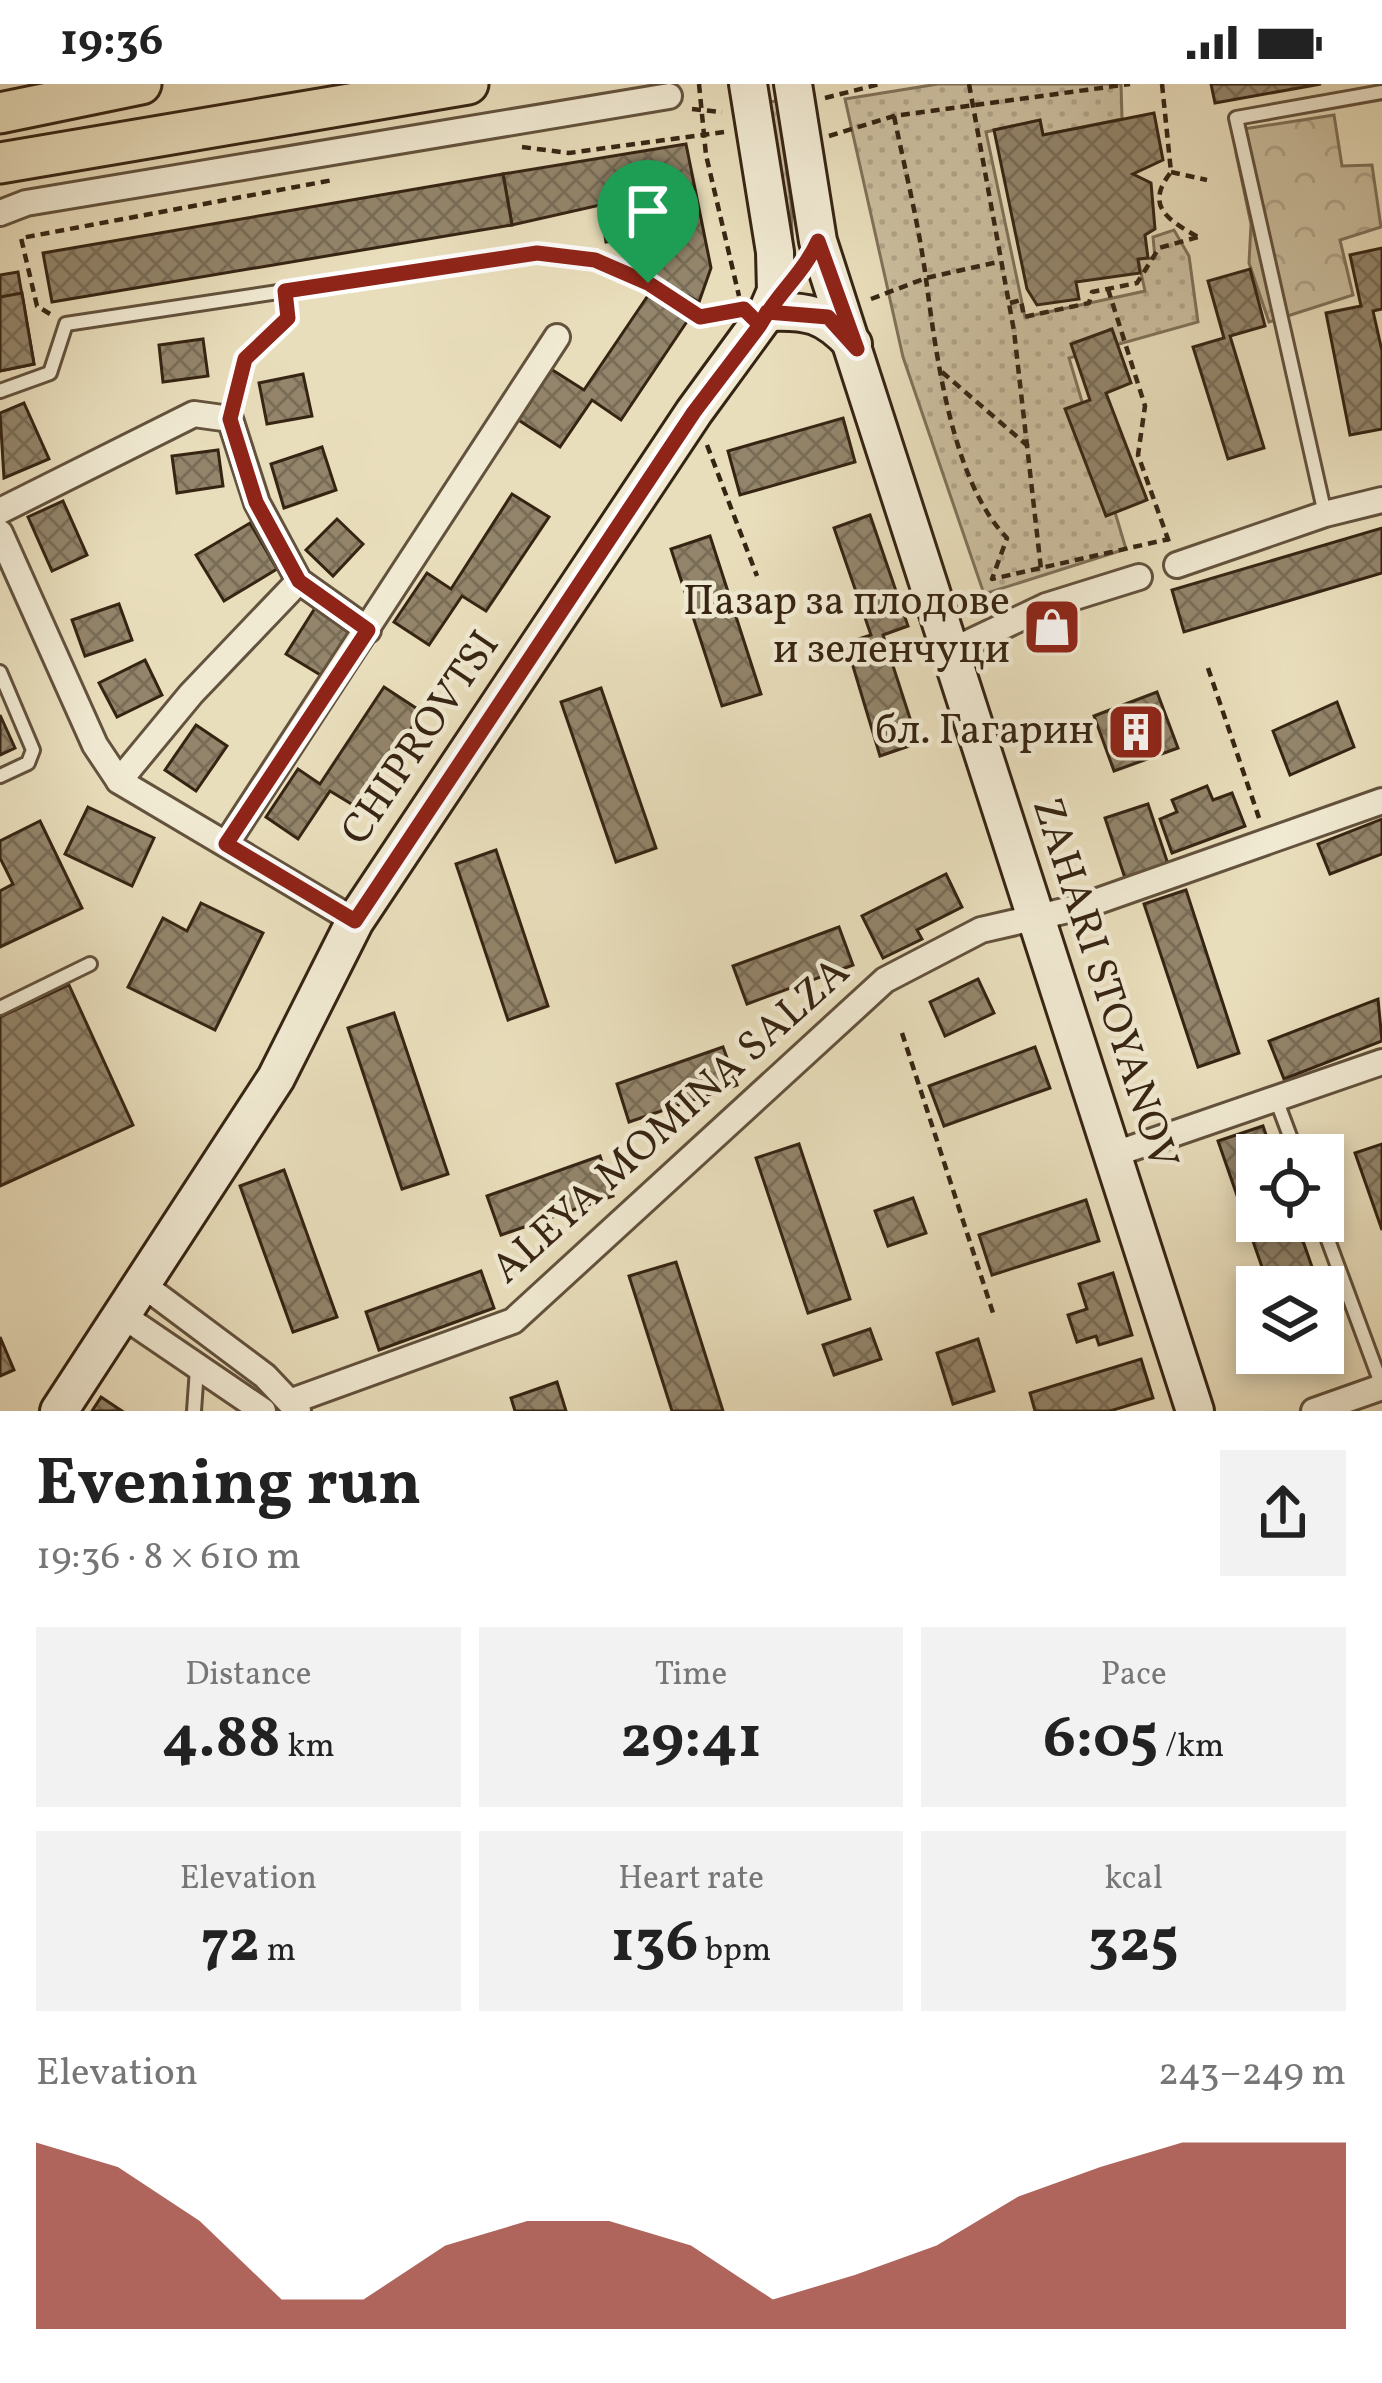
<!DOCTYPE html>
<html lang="en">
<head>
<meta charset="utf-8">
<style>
	body { margin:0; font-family:Vollkorn,serif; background:#f2f2f2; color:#222; height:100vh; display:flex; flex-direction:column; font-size:45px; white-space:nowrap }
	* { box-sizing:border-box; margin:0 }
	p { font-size:39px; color:#767676 }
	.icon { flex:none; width:66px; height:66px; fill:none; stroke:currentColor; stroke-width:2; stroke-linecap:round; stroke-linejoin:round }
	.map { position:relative; height:1327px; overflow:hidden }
	.panel { display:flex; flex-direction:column; background:#fff; flex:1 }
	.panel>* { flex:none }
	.buttons { position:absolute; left:1236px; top:1050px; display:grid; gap:24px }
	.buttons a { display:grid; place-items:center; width:108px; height:108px; border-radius:0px; background:#fff; box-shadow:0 6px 18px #0003; font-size:60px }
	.pin { position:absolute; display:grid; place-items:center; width:102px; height:102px; color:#fff; margin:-123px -51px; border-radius:50% 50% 50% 0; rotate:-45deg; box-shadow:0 0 12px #0007 }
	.pin .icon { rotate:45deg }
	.round { display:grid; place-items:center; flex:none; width:126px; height:126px; border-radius:0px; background:#f2f2f2 }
	.summary { display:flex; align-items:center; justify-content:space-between; height:204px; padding:0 36px }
	h1 { font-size:66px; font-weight:700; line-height:90px }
	.metrics { display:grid; grid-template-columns:repeat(3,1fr); gap:18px; height:204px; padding:12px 36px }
	.metrics div { display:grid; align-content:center; border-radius:0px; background:#f2f2f2; text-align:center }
	.metrics b { font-size:60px; font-weight:700 }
	.metrics small { font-size:33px; font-weight:400 }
	.metrics p { font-size:33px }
	.chart { height:336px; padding:24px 36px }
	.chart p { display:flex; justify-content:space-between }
	.chart svg { width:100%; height:216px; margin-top:12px; fill:#8f2418; opacity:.7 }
	.status { display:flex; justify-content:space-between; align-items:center; height:84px; padding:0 60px; background:#fff; direction:ltr }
	.status svg { height:33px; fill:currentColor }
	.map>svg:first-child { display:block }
	.green { fill:url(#green-dots); stroke:#807159; stroke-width:3 }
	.forest { fill:url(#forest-crowns); stroke:#807159; stroke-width:3 }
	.building { fill:url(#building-cross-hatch); stroke:#362413; stroke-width:3 }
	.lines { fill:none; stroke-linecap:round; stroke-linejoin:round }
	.lane-casing { stroke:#63523d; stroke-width:18 }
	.street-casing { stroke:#63523d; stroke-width:30 }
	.secondary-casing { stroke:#362413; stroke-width:42 }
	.primary-casing { stroke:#362413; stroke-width:45 }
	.path { stroke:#362413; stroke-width:4.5; stroke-dasharray:9 6; stroke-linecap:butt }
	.lane { stroke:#f1ead3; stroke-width:12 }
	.street { stroke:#f1ead3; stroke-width:24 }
	.secondary { stroke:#f1ead3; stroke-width:36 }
	.primary { stroke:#e9debc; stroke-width:39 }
	.route-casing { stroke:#fff; stroke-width:24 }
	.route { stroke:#8f2418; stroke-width:15 }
	.labels { text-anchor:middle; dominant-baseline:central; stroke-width:9; stroke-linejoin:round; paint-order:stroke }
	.poi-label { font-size:42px; fill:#362413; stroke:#f1ead3; text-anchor:end }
	.street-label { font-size:42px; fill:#362413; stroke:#f1ead3 }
</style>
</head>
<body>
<div class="status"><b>19:36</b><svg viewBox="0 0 49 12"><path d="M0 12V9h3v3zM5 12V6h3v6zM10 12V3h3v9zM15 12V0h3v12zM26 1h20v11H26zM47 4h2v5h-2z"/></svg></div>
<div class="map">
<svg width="1382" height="1327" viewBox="0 0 1382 1327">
	<defs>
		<pattern id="green-dots" width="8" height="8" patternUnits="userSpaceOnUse" patternTransform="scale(3)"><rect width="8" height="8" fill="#cbbe9f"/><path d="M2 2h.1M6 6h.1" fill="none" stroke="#afa388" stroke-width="1.8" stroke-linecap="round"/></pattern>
		<pattern id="forest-crowns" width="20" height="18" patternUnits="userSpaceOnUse" patternTransform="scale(3)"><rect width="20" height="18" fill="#cbbe9f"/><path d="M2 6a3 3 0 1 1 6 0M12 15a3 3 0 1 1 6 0" fill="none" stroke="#afa388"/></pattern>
		<pattern id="building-cross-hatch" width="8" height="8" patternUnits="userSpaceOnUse" patternTransform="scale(3)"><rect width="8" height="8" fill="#93856b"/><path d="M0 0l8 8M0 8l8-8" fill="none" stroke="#796d57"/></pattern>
	</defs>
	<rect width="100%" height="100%" fill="#e9debc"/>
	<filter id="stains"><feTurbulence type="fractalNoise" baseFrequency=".00167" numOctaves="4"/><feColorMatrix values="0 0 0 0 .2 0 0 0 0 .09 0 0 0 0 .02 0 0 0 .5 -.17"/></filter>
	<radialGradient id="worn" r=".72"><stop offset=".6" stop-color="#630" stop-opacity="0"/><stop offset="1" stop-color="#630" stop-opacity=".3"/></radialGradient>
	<!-- green -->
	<g class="green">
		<polygon points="938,0 1121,0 1122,35 1043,51 1040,36 986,48 1025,233 1145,207 1138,175 1155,174 1153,153 1174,146 1189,172 1198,238 1069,274 1126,465 984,510 903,273 845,15"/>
		<polygon points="777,17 791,118 793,177 768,18"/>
	</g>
	<!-- forest -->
	<polygon class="forest" points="1334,31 1342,82 1372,81 1381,143 1340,156 1353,211 1269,238 1249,179 1251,140 1236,69 1237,46"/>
	<!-- building -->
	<g class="building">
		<polygon points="1211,0 1321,0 1215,19"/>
		<polygon points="1154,29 1163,76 1133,90 1151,99 1155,145 1145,151 1148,174 1138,175 1140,189 1076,198 1079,215 1037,221 1027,205 994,46 1040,36 1043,51"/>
		<polygon points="686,60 711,184 699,218 644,188 638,153 606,158 600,121 512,141 503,90"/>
		<polygon points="503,90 512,141 52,218 43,169"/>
		<polygon points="1382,164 1382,225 1373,227 1382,267 1382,345 1350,351 1326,229 1361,222 1350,171"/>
		<polygon points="1250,185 1265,242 1230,252 1264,364 1228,375 1193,263 1224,254 1208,197"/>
		<polygon points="18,188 34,280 0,287 0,191"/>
		<polygon points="22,209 34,280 0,287 0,213"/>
		<polygon points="649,210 688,236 621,336 592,316 560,363 517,335 551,285 584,306"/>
		<polygon points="1112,245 1131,299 1106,309 1147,416 1106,432 1065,325 1090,316 1071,260"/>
		<polygon points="203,255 208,292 163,298 159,261"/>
		<polygon points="303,290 312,332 267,340 259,299"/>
		<polygon points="24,319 49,375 4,394 0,329"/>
		<polygon points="843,334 855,378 740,411 728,367"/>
		<polygon points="322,363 336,406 284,424 271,380"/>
		<polygon points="218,366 223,402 177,409 172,372"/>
		<polygon points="512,410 549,433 486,527 462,512 429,561 394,538 427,489 451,505"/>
		<polygon points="63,417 87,471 52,487 28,433"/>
		<polygon points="870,431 908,542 883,551 918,659 880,672 846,559 871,551 834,444"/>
		<polygon points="337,435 363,460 333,492 306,466"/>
		<polygon points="250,439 277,485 224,517 196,471"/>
		<polygon points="1382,444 1382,489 1184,548 1172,506"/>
		<polygon points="710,452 761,610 722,622 671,465"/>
		<polygon points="119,520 132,556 85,572 72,536"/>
		<polygon points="315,524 350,546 322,592 286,570"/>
		<polygon points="145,576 162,611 117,633 99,599"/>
		<polygon points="384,603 422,628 358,724 330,707 298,755 266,733 298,685 320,700"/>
		<polygon points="601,604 656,764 616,778 561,618"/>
		<polygon points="1157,608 1178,664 1114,687 1094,632"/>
		<polygon points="1337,618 1354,663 1290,691 1273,647"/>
		<polygon points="0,631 15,664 0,671"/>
		<polygon points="196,641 227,662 196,707 165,686"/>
		<polygon points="1207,702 1213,716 1232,709 1245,742 1172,769 1160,735 1177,728 1172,716"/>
		<polygon points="1148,720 1169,783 1126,797 1105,734"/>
		<polygon points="88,723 154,754 132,802 65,770"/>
		<polygon points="1382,735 1382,770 1330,790 1318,760"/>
		<polygon points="40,737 82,824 0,863 0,807 13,800 0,774 0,757"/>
		<polygon points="496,766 548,922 508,936 456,780"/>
		<polygon points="946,790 962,823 917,846 922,855 883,874 862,832"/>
		<polygon points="1186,806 1239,969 1198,983 1144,820"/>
		<polygon points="201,819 263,849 215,946 128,903 163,834 187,847"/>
		<polygon points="839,843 853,881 747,920 733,882"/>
		<polygon points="978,895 994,929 945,952 930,918"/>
		<polygon points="69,901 133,1041 0,1102 0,933"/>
		<polygon points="1378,915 1382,957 1284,995 1269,957"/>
		<polygon points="394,929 448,1090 402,1105 348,944"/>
		<polygon points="723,963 737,1001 629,1038 617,1000"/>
		<polygon points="1035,963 1050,1004 944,1042 929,1002"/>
		<polygon points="1263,1042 1273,1071 1257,1071 1257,1137 1296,1137 1319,1203 1269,1203 1218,1057"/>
		<polygon points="799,1060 850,1215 808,1229 756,1074"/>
		<polygon points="1382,1060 1382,1146 1355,1069"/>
		<polygon points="600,1072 613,1112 501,1151 487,1112"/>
		<polygon points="284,1086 337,1233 293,1248 240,1102"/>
		<polygon points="913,1114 926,1149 888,1162 875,1127"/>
		<polygon points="1086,1116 1099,1157 992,1191 979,1151"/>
		<polygon points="676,1178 723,1327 672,1327 629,1192"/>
		<polygon points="481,1187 494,1224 379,1266 366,1228"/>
		<polygon points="1113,1189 1132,1251 1099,1261 1096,1252 1077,1258 1068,1231 1087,1225 1079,1200"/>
		<polygon points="870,1245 881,1275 834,1291 823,1261"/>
		<polygon points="0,1253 14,1286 0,1292"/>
		<polygon points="978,1255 994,1307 953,1320 937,1269"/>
		<polygon points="1141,1275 1153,1314 1110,1327 1035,1327 1030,1309"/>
		<polygon points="557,1298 566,1327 515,1327 511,1314"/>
		<polygon points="101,1313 122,1327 92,1327"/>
	</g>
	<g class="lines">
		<defs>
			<g id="lane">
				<polyline points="0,307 50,289 66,240 537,169 595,176 630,194"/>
				<polyline points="1325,430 1236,34 1382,8"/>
				<polyline points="0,588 33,666 28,679 0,692"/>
				<polyline points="0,924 90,880"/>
				<polyline points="1276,1015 1297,1071"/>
				<polyline points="1321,1137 1382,1302"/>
				<polyline points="194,1327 197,1285"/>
			</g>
			<g id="street">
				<polyline points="0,129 26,119 669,12"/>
				<polyline points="0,427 194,330 230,335 257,419 299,497 368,546"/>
				<polyline points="0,449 95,661 119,697 355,837"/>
				<polyline points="1177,481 1325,430 1382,416"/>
				<polyline points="949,568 1046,522 1139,493"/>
				<polyline points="119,697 191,610 299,497"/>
				<polyline points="226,760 557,253"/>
				<polyline points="1112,1071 1382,978"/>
				<polyline points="142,1200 265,1292 298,1327"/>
				<polyline points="122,1231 263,1327"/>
				<polyline points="292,1317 513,1237 885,896 981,846 1081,823 1382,717"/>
				<polyline points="1314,1327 1382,1303"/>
			</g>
			<g id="secondary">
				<polyline points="793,0 818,157 1195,1327"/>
				<path d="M767,228C808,226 825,230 853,260"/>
				<polyline points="59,1327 276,994 355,837 694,328 767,228 776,207 775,168 748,0"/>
			</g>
			<g id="primary">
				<polyline points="0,29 141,0"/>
				<polyline points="0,79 468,0"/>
			</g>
		</defs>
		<!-- lane casing -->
		<use href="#lane" class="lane-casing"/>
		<!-- street casing -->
		<use href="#street" class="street-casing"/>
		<!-- secondary casing -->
		<use href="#secondary" class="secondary-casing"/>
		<!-- primary casing -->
		<use href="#primary" class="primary-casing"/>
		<!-- path -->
		<g class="path">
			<polyline points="699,0 706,71 739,212"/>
			<polyline points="969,0 1014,247 1041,485"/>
			<path d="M1162,0L1171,88C1144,122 1168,136 1198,153"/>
			<polyline points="825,14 880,0"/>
			<polyline points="692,25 722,28"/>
			<path d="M894,32C905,86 919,141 926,195C936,270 952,398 1007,454L992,495L1169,455"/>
			<polyline points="829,52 894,32 1130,0"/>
			<polyline points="522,63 569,69 724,48"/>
			<polyline points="1171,88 1207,96"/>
			<polyline points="647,199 700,233 727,229"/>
			<polyline points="1108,205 1145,322 1138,371 1169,458"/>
			<polyline points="871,215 926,194 998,178"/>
			<polyline points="1010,219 1021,216 1024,233 1089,219 1092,208 1137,199 1159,164 1198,153"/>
			<polyline points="50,230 37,222 21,154 333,96"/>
			<polyline points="942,288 1029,363"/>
			<polyline points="236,312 246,275 288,234 286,223"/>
			<polyline points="707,361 757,492"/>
			<polyline points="1208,584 1259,734"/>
			<polyline points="902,949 994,1232"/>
		</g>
		<!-- lane -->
		<use href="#lane" class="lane"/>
		<!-- street -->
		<use href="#street" class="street"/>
		<!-- secondary -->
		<use href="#secondary" class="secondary"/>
		<!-- primary -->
		<use href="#primary" class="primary"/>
	</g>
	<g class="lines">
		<defs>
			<path id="route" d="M648,199L595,176L537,169L285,207L288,234L245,275L230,335L256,418L299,497L368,546L226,760L355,837L694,328L760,241L767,228L828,233L857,265L818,157C803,190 777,210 760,241L744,225L700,233L648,199"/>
		</defs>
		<!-- route casing -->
		<use href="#route" class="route-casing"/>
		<!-- route -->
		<use href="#route" class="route"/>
	</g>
	<!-- icons -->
	<defs>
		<symbol id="shop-square" viewBox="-11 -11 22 22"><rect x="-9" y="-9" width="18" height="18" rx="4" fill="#8f2418" stroke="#f1ead3"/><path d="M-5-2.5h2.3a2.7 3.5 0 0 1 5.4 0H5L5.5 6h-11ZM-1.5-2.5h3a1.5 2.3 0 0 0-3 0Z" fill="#fff"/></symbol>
		<symbol id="building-square" viewBox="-11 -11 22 22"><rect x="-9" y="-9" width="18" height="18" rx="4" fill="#8f2418" stroke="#f1ead3"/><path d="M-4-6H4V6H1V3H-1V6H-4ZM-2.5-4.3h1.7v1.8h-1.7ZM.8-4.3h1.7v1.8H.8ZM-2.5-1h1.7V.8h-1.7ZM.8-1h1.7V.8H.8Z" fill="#fff"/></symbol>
	</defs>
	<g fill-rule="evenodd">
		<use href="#shop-square" x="1019" y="510" width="66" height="66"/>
		<use href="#building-square" x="1103" y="615" width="66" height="66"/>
	</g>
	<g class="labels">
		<!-- poi labels -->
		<g class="poi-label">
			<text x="1010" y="519">Пазар за плодове<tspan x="1010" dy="48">и зеленчуци</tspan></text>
			<text x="1094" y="648">бл. Гагарин</text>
		</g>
		<!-- street labels -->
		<g class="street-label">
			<text transform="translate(422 655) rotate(-56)">CHIPROVTSI</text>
			<text transform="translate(1103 900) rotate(72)">ZAHARI STOYANOV</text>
			<text transform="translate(672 1038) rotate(-42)">ALEYA MOMINA SALZA</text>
		</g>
	</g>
	<rect width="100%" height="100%" filter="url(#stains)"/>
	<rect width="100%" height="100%" fill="url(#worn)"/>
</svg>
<div class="buttons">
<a><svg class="icon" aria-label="locate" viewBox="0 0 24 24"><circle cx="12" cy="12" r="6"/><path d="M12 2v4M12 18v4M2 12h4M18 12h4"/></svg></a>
<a><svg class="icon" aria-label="layers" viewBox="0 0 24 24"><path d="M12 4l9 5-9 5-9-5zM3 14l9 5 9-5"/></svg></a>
</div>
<div class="pin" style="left:648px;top:199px;background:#1e9e55"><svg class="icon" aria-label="arrive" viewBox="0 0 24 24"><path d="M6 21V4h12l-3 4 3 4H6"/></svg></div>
</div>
<section class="panel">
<div class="summary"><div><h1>Evening run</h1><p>19:36 · 8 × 610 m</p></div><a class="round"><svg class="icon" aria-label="share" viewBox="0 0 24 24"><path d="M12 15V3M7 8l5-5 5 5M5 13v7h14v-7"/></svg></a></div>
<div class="metrics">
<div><p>Distance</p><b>4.88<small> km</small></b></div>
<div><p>Time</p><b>29:41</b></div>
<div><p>Pace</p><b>6:05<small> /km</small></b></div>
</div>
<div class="metrics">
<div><p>Elevation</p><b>72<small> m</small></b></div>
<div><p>Heart rate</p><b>136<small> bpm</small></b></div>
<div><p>kcal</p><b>325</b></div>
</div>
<div class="chart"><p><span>Elevation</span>243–249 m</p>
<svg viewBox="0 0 160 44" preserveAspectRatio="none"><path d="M0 44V6L10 11L20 22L30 38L40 38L50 27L60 22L70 22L80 27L90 38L100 33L110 27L120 17L130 11L140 6L150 6L160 6V44z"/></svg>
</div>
</section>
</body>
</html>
